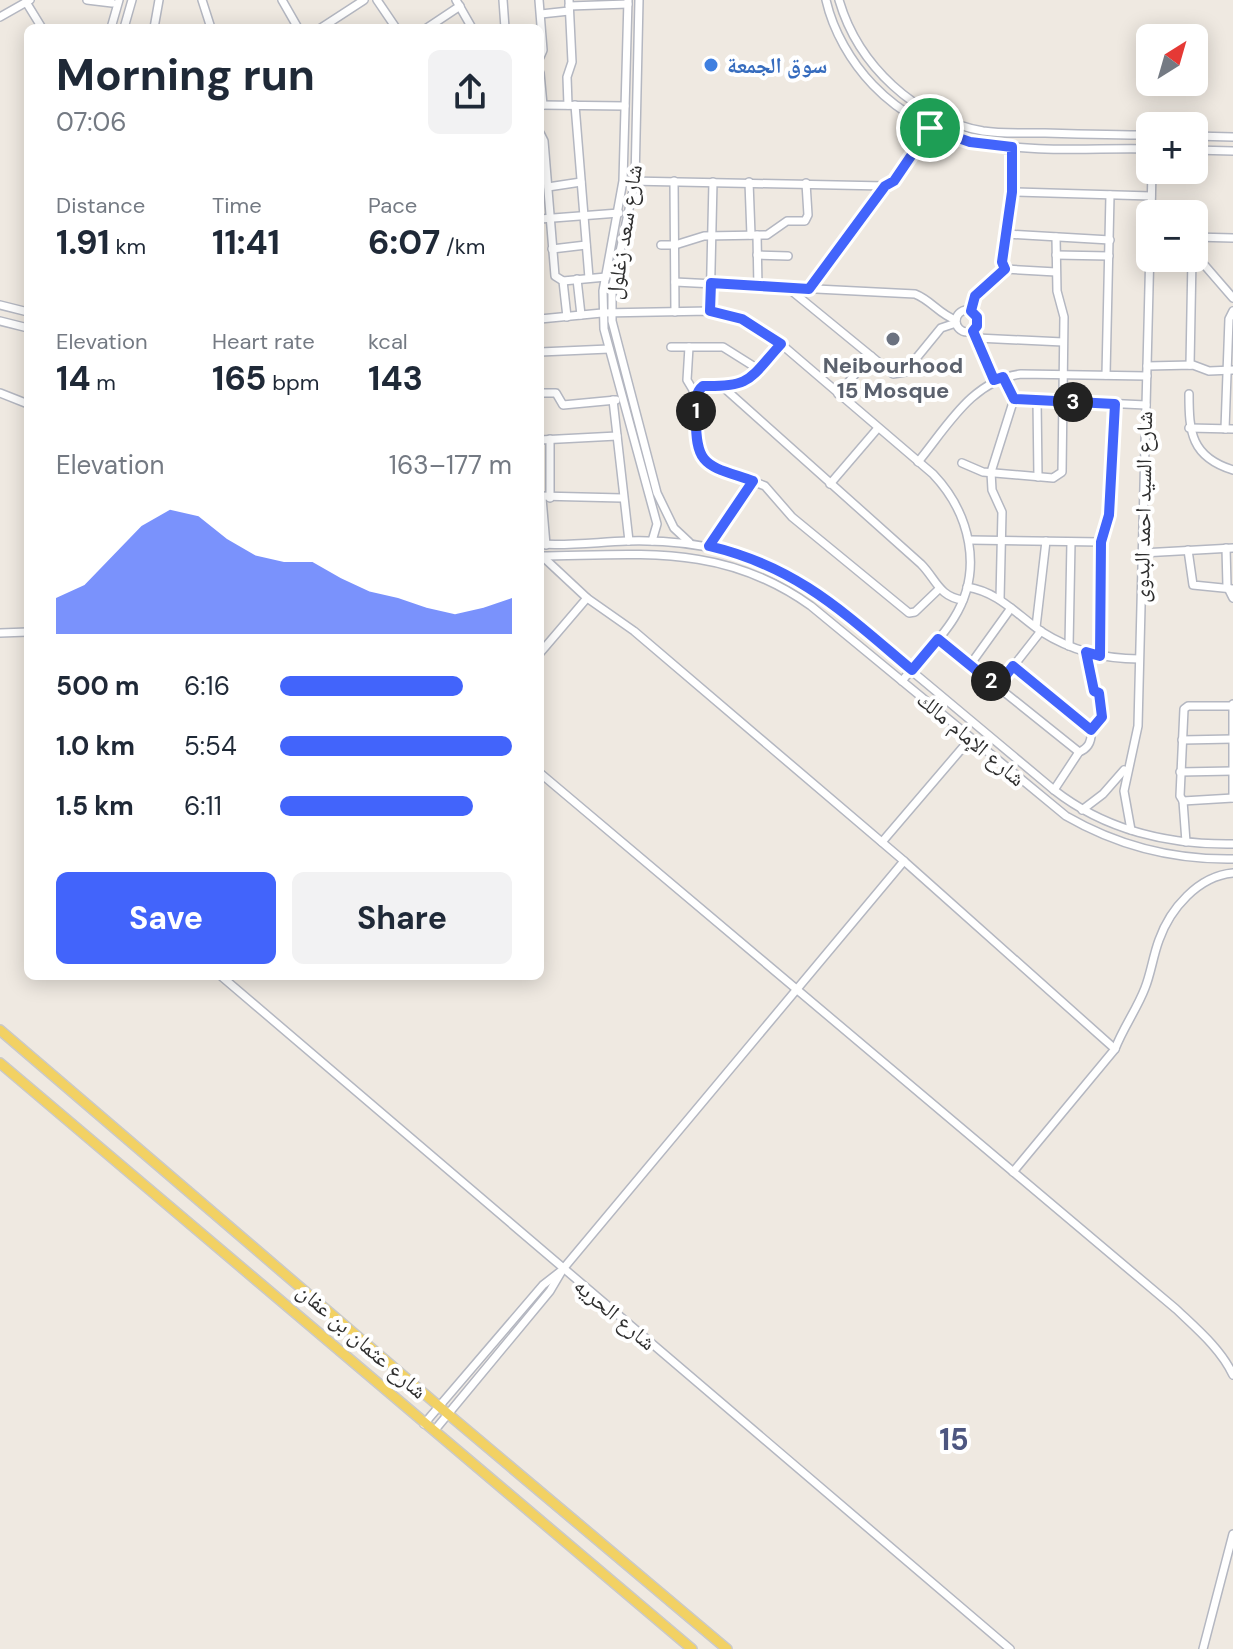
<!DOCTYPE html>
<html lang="en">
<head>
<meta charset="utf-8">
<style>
	body { margin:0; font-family:"DM Sans","Noto Naskh Arabic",sans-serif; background:#f2f2f3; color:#1f2937; height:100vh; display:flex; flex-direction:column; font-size:30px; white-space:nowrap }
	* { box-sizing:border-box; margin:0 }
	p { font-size:26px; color:#747a83 }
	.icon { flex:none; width:44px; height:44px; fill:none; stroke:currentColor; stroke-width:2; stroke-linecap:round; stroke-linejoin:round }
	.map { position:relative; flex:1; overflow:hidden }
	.drawer { position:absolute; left:24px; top:24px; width:520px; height:956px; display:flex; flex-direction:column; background:#fff; border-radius:12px; box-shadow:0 4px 20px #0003 }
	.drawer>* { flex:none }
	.needle { width:52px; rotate:37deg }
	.tools { position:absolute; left:1136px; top:24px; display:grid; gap:16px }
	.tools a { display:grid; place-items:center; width:72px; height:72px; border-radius:12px; background:#fff; box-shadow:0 4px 20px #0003; font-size:40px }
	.pin { position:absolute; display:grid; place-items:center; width:68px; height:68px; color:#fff; margin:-34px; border:4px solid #fff; border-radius:50%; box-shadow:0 2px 8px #0007 }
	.km { position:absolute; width:40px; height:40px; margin:-20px; border-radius:50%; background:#222; color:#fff; font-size:22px; line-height:40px; text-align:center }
	.round { display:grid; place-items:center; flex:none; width:84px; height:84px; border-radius:12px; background:#f2f2f3 }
	.summary { display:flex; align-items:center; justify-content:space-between; height:136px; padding:0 32px }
	h1 { font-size:44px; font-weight:700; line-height:60px }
	.stats { display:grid; grid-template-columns:repeat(3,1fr); gap:12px; height:136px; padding:8px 32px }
	.stats div { display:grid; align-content:center }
	.stats b { font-size:34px; font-weight:700 }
	.stats small { font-size:22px; font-weight:400 }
	.stats p { font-size:22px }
	.chart { height:224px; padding:16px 32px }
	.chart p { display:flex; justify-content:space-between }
	.chart svg { width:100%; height:144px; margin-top:8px; fill:#4264fb; opacity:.7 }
	.action { display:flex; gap:16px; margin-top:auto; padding:16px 32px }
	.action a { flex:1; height:92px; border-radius:12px; background:#4264fb; color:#fff; font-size:32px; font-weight:700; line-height:92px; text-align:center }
	.action a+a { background:#f2f2f3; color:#1f2937 }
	ul { padding:0 32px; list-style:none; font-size:26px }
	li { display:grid; grid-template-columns:128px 96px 1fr; align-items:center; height:60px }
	li i { height:20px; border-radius:10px; background:#4264fb }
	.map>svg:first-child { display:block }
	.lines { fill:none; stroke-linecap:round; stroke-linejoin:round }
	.minor-casing { stroke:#b4b7c1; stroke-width:10 }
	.major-casing { stroke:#c9c9c9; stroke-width:12 }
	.minor { stroke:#fff; stroke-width:7 }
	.major { stroke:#f2d163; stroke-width:9 }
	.route-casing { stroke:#fff; stroke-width:16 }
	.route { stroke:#4264fb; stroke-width:10 }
	.shop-dot { fill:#3f7fe0; stroke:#fff; stroke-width:3 }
	.worship-dot { fill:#6b7280; stroke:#fff; stroke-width:3 }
	.labels { text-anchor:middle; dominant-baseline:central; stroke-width:8; stroke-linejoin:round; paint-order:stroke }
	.shop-label { font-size:22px; font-weight:bold; fill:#366cbe; stroke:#fff; text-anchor:start }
	.street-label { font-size:22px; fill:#2e2e2e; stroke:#fff }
	.worship-label { font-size:22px; font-weight:bold; fill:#5b616d; stroke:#fff }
	.district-label { font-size:30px; font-weight:bold; fill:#4d5680; stroke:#fff }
</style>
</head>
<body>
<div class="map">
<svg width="1233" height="1649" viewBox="0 0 1233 1649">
	<rect width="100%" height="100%" fill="#efe9e1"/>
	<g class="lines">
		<defs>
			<g id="minor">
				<polyline points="87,0 112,3"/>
				<polyline points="202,0 211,28"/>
				<polyline points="282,0 298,28"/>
				<polyline points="377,0 396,28"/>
				<polyline points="456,0 472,28"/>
				<polyline points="503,0 505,28"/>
				<polyline points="539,0 543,50 540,57"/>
				<polyline points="628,0 623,181 603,291 604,329 657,524 652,541"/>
				<polyline points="639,0 635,181 612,289 612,321 657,493 674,528 689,542"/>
				<path d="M826,0C833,31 851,62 873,85C949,164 1050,147 1150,149"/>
				<path d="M839,0C858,65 915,119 983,131C1003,134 1024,133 1045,133C1080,134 1115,135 1150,135"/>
				<polyline points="26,2 42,28"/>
				<polyline points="569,6 628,4"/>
				<polyline points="541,14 569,11"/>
				<polyline points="0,17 30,0"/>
				<polyline points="111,28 119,0"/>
				<polyline points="124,28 132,0"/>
				<polyline points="154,28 159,0"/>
				<polyline points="321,28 364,0"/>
				<polyline points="427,28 460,6"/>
				<polyline points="540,73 543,105"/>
				<polyline points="540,105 625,106"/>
				<polyline points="568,105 567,77 572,62 569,0"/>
				<polyline points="575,105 589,278"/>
				<polyline points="540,133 544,141 555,276 563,281 567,317"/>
				<polyline points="1194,136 1233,137"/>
				<polyline points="1194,150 1233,151"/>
				<polyline points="630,181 885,186 894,181 930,128"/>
				<polyline points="674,181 675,312"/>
				<polyline points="749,182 751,235"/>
				<polyline points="548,187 581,182"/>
				<polyline points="1012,192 1151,196"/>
				<polyline points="1151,214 1152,170"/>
				<polyline points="540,219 619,213"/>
				<polyline points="1007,234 1110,240"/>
				<polyline points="757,235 758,287"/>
				<polyline points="1194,237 1233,238"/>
				<polyline points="661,245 675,245 704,236 767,235 787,221 805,221 808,215 806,183"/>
				<polyline points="552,249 586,245"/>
				<polyline points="1194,253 1233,298"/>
				<polyline points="757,255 788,256"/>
				<polyline points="1056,255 1109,256"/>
				<polyline points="1005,269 1056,272"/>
				<polyline points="577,279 581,315"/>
				<polyline points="563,281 606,277"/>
				<path d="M675,282L915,294C931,300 940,315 956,320"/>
				<polyline points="788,288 893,374 905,372 941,328 956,323"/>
				<polyline points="809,289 885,186"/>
				<polyline points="0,305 28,312"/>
				<circle cx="967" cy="321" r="11"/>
				<polyline points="710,311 713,182"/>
				<polyline points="971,311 975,296 1005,269 1002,262 1012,192 1012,147"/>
				<path d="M540,319L602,313L710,311L742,319L781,344L933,474C970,513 984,570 954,618C940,641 919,660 902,681"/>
				<polyline points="0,321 28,328"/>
				<polyline points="976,338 994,380"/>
				<polyline points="977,338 1063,342"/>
				<path d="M781,344C750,379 752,387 703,386L698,389L695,441L701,456L706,463L765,486L792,517L909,613L915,612L939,589"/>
				<polyline points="671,347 723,347 758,369"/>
				<polyline points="689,347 687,380 696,395"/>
				<polyline points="540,352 609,349"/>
				<polyline points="1190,365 1192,258"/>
				<polyline points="1147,366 1193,365 1209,371 1233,370"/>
				<polyline points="1106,375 1110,195"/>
				<path d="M723,387L921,564C936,579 939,597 963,600"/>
				<polyline points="0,393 28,404"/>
				<polyline points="540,393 556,393 563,405 616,400"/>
				<polyline points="838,394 871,356"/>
				<path d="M1189,394C1189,432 1191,457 1233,470"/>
				<polyline points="1014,399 1146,405"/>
				<polyline points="613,400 629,541"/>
				<polyline points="1037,400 1038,477"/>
				<polyline points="1189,428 1233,429"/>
				<polyline points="1225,429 1229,319 1233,311"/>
				<polyline points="550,439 550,498"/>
				<polyline points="540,440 617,436"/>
				<path d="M918,462C947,427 972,380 1021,374L1147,376"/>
				<polyline points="962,463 983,472 1053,478 1062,472 1064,317 1057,291 1056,237"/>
				<polyline points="830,484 878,428"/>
				<polyline points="540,496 622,498"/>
				<polyline points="542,498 546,545"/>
				<polyline points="969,540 1101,542"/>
				<path d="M540,544C569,546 598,542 627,541C699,539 762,554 822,596L1054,790C1105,830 1169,845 1233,844"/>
				<polyline points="709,546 753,481"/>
				<polyline points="1226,548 1227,586 1233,598"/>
				<polyline points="1188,550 1193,585 1233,589"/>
				<polyline points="1142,553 1233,548"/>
				<path d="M540,556C642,555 723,543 811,606L1066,816C1118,846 1173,860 1233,859"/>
				<polyline points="542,556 587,598"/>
				<path d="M967,587C999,592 1017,615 1042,632C1072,651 1105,659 1139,659"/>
				<polyline points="1000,599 1002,512 992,490 991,472 1014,399 1003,377"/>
				<polyline points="1036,627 1046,541"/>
				<polyline points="0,633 28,632"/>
				<polyline points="938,639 1079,752"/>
				<polyline points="1069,646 1071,542"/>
				<polyline points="540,653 587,598 634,631 904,861"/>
				<polyline points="1100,656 1101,542 1109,515 1115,404"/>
				<polyline points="970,665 1011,608"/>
				<polyline points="1013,666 1091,730"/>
				<polyline points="997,687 1041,631"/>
				<polyline points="1182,740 1233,739"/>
				<polyline points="1180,772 1233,771"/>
				<path d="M540,773L1176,1309C1197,1329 1221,1349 1233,1375"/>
				<path d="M1054,790L1079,752C1089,748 1092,741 1091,730L1102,717L1099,693L1094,691L1086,652"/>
				<polyline points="1233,798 1233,704"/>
				<polyline points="1183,801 1233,798"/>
				<polyline points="1082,810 1103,794 1124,770"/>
				<polyline points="1131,830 1124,791 1138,726 1150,247"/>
				<polyline points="882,842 970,739"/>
				<polyline points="1186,842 1183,801 1180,796 1184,709 1188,706 1232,706"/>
				<polyline points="221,976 1010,1649"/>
				<path d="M1115,1049C1123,1028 1137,1009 1145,988C1151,973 1153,956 1159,940C1170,909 1198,876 1233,873"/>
				<polyline points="424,1424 543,1285 561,1271"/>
				<polyline points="434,1431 550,1291 563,1269 904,861 1115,1049 1013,1172"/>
				<polyline points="1203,1649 1233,1534"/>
			</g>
			<g id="major">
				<polyline points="0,1030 448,1414 727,1649"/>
				<polyline points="0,1063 692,1649"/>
			</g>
		</defs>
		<!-- minor casing -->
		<use href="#minor" class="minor-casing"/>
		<!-- major casing -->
		<use href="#major" class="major-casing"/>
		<!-- minor -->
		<use href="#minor" class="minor"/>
		<!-- major -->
		<use href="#major" class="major"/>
	</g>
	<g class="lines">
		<defs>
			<path id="route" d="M930,128L970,142L1012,147V192L1002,262L1005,269L975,296L971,311L977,317V326L973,331L994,380L1003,377L1014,399L1115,404L1109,515L1101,542L1100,656L1086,652L1094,691L1099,693L1102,717L1091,730L1013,666L997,687L938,639L912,670C844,613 798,567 709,546L753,481C707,465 695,468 696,415C696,404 694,393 703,386C752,387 749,379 781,344L742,319L710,311L711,283L809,289L885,186L894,181Z"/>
		</defs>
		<!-- route casing -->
		<use href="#route" class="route-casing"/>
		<!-- route -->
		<use href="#route" class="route"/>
	</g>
	<!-- markers -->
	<circle class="shop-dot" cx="711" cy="65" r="8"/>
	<circle class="worship-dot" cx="893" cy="339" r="8"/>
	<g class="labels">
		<!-- shop labels -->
		<g class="shop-label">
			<text x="727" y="65">سوق الجمعة</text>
		</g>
		<!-- street labels -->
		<g class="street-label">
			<text transform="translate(624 232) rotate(-81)">شارع سعد زغلول</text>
			<text transform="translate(1143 507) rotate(-89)">شارع السيد احمد البدوى</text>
			<text transform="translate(971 739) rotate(40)">شارع الإمام مالك</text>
			<text transform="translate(615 1314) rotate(40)">شارع الحريه</text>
			<text transform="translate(362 1341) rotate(41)">شارع عثمان بن عفان</text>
		</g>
		<!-- worship labels -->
		<g class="worship-label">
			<text x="893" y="365">Neibourhood<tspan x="893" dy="25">15 Mosque</tspan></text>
		</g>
		<!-- district labels -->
		<g class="district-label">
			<text x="954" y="1439">15</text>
		</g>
	</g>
</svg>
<div class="tools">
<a><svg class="needle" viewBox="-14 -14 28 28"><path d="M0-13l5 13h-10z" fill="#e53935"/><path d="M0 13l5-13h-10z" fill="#747a83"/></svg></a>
<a>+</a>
<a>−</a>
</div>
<div class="pin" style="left:930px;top:128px;background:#1e9e55"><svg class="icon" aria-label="arrive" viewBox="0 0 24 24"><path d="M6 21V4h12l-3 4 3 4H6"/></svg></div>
<b class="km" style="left:696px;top:411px">1</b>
<b class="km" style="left:991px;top:681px">2</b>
<b class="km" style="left:1073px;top:402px">3</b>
<section class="drawer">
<div class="summary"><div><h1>Morning run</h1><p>07:06</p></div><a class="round"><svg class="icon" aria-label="share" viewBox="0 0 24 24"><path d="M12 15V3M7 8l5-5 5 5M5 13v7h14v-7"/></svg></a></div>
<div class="stats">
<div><p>Distance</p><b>1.91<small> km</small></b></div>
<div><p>Time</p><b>11:41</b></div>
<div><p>Pace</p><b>6:07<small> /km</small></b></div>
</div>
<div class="stats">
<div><p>Elevation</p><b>14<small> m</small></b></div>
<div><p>Heart rate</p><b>165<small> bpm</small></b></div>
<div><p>kcal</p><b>143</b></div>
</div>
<div class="chart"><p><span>Elevation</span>163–177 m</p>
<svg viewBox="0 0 160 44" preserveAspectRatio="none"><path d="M0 44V33L10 29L20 20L30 11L40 6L50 8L60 15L70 20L80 22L90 22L100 27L110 31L120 33L130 36L140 38L150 36L160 33V44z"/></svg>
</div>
<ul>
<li><b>500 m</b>6:16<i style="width:79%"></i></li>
<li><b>1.0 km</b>5:54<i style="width:100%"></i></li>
<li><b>1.5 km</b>6:11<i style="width:83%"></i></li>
</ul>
<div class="action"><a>Save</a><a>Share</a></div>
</section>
</div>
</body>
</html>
